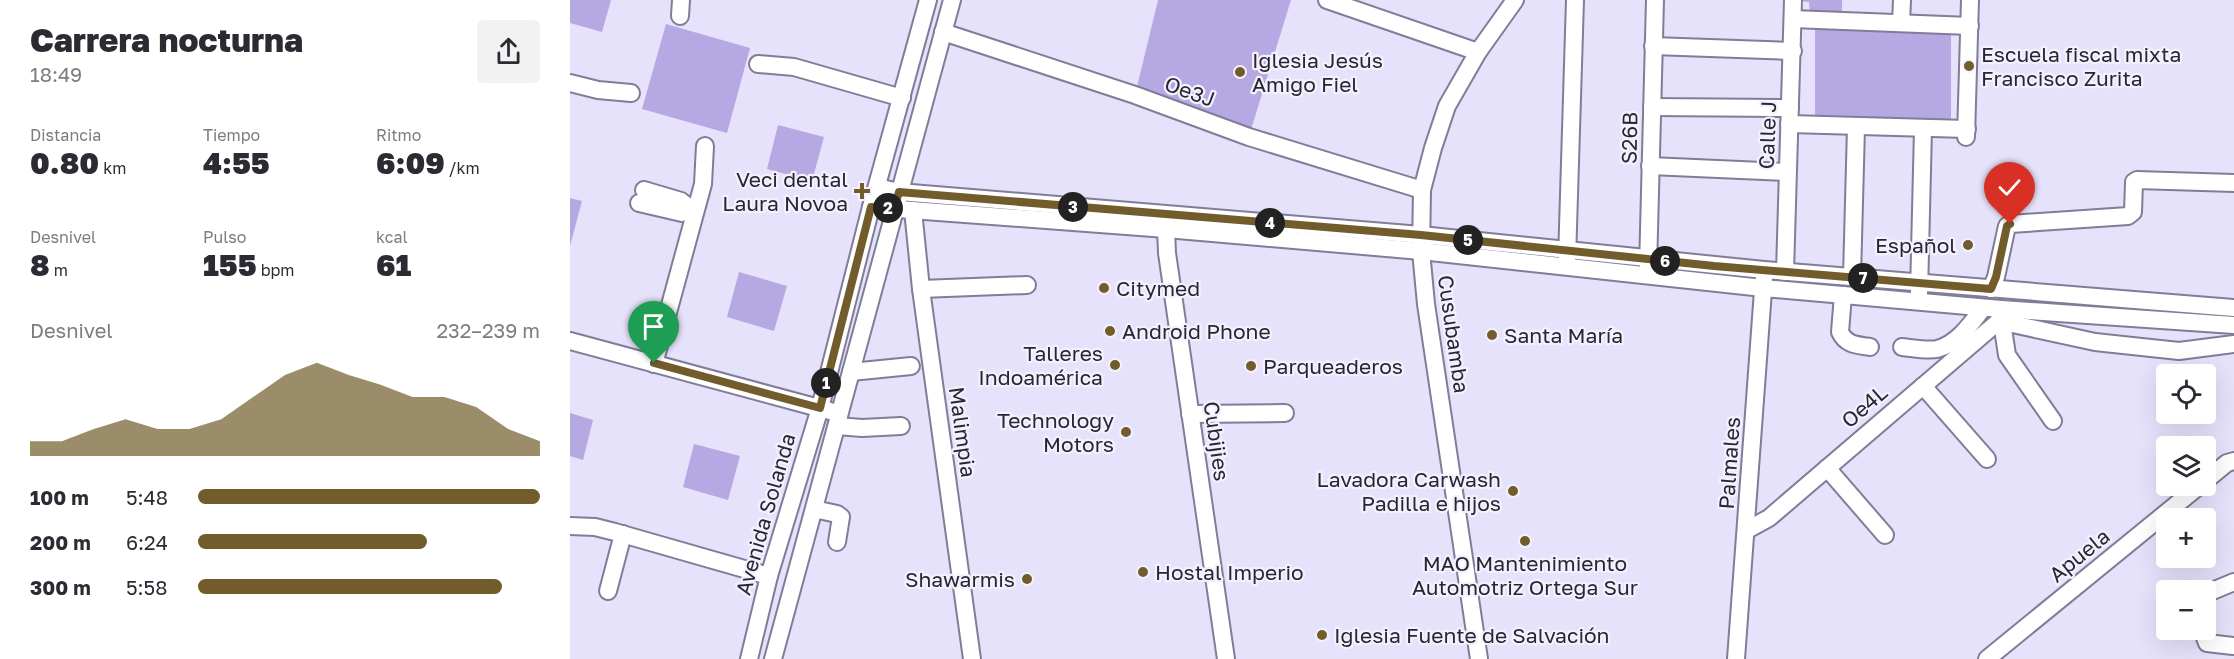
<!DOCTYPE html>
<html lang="es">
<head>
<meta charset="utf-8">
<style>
	body { margin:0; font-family:"Golos Text",sans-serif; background:#f2f2f3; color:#2b2b33; height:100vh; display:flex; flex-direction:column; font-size:22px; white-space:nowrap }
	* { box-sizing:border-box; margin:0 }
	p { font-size:20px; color:#7c7c81 }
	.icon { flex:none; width:33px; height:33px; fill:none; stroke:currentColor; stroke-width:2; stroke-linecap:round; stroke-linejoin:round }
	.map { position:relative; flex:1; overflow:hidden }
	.panel { display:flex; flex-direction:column; background:#fff; width:570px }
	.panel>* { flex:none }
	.buttons { position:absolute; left:1586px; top:364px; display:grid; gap:12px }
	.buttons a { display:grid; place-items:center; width:60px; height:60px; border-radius:6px; background:#fff; box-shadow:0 6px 24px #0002; font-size:30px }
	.pin { position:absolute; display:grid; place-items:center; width:51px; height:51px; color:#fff; margin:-62px -26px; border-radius:50% 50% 50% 0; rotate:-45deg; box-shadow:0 0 6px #0007 }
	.pin .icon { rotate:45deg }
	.km { position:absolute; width:30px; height:30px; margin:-15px; border-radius:50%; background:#222; color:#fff; font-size:16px; line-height:30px; text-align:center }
	.round { display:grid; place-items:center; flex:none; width:63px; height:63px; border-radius:6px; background:#f2f2f3 }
	.headline { display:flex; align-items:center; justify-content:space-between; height:102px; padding:0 30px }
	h1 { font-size:33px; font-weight:800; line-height:45px }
	.metrics { display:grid; grid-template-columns:repeat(3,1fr); gap:9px; height:102px; padding:6px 30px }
	.metrics div { display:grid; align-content:center }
	.metrics b { font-size:30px; font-weight:800 }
	.metrics small { font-size:16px; font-weight:400 }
	.metrics p { font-size:16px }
	.chart { height:168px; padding:12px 30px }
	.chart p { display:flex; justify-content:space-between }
	.chart svg { width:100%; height:108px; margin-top:6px; fill:#725c2c; opacity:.7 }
	ul { padding:0 30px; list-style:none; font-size:20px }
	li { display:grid; grid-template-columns:96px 72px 1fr; align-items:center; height:45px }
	li i { height:15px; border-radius:8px; background:#725c2c }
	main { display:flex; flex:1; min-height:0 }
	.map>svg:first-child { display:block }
	.green { fill:#b5a8e3 }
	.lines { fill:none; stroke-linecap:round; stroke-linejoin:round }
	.minor-casing { stroke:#817c97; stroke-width:20 }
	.minor { stroke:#fff; stroke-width:16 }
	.route-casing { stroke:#fff; stroke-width:12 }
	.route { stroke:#725c2c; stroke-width:8 }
	.poi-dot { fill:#725c2c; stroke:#f3f1fe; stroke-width:2 }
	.labels { text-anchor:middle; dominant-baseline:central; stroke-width:4.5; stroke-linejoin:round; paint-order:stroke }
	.poi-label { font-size:21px; fill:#282631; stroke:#f3f1fe; text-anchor:start }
	.street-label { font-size:21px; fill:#282631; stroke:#f3f1fe }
</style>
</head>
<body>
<main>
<section class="panel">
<div class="headline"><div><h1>Carrera nocturna</h1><p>18:49</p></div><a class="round"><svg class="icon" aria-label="share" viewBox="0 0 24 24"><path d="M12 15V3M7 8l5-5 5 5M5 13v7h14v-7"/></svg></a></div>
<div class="metrics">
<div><p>Distancia</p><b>0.80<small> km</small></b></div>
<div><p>Tiempo</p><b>4:55</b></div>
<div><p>Ritmo</p><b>6:09<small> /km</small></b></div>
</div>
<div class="metrics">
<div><p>Desnivel</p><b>8<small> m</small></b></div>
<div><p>Pulso</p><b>155<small> bpm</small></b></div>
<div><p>kcal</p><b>61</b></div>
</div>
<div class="chart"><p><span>Desnivel</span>232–239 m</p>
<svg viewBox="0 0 160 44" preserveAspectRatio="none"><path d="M0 44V38L10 38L20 33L30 29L40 33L50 33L60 29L70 20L80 11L90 6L100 11L110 15L120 20L130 20L140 24L150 33L160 38V44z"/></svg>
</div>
<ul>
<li><b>100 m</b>5:48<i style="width:100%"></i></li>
<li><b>200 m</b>6:24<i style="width:67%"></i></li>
<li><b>300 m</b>5:58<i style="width:89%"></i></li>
</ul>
</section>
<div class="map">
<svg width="1664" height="659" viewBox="0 0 1664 659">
	<rect width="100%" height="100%" fill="#e7e2fb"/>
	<!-- green -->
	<g class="green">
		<polygon points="0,0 41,0 32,32 0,23"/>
		<polygon points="588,0 721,0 679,136 565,95"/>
		<polygon points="1215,0 1272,0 1272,16 1240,14 1239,2"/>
		<polygon points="96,24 180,48 157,133 72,109"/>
		<polygon points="1245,25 1381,29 1381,122 1245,117"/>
		<polygon points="208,125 254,137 242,181 197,169"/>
		<polygon points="0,198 12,201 0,246"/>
		<polygon points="169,272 217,286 204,331 157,317"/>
		<polygon points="0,413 23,420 13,460 0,456"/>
		<polygon points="124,444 170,456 158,500 113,487"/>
	</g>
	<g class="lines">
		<defs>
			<g id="minor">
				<polyline points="757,0 908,52"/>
				<polyline points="110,16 111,0"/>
				<polyline points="1223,19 1400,26"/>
				<polyline points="1331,23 1332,0"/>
				<polyline points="373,32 565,95 679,137 852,190"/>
				<polyline points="1083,46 1223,51"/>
				<polyline points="188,64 224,67 332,98"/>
				<polyline points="0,83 28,90 61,93"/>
				<polyline points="1082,107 1220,108"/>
				<polyline points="1219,124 1397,129"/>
				<polyline points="1396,137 1400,0"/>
				<polyline points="1080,166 1217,172"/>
				<polyline points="307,187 329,192 851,235 1194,270 1664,308"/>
				<polyline points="74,190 111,201 116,205 116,208"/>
				<polyline points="69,203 112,213 116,208 125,211"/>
				<polyline points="301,207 596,229 851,251 1193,288 1431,309 1664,325"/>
				<polyline points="343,210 351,289 402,659"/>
				<polyline points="596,229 597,253 656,659"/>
				<polyline points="997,260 1005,0"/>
				<polyline points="1078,269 1085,0"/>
				<polyline points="1215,272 1223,0"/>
				<polyline points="1282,277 1286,127"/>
				<polyline points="351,289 457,285"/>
				<polyline points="1421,289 1426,277 1437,226 1440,224 1558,216 1563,212 1564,182 1567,180 1664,183"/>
				<polyline points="1349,293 1353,129"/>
				<path d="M1273,295L1270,332C1276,345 1287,345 1300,347"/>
				<polyline points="1429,321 1525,342 1609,351 1664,344"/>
				<polyline points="1432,322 1437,355 1483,421"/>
				<polyline points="0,341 260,411"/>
				<path d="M1332,347C1343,348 1356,351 1367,349C1387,344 1401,324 1413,308"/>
				<polyline points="84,364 133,184 135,146"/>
				<polyline points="281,372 341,366"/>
				<polyline points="1353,386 1417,459"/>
				<polyline points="620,414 715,413"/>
				<polyline points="267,426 292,428 331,426"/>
				<polyline points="1257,468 1315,535"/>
				<polyline points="1635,481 1657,463 1664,461"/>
				<polyline points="244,509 267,514 271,517 267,542"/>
				<polyline points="0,526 25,527 45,532 199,576"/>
				<polyline points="1177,530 1199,518 1429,321 1431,309"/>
				<polyline points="38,591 53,534"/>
				<polyline points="1635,594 1664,582"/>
				<polyline points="1632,630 1637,643 1663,646"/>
				<polyline points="179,659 199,576 250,408 301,207 358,0"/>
				<polyline points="203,659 382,0"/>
				<polyline points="909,659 856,304 851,251 852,190 863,148 877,106 908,52 945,0"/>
				<polyline points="1166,659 1194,277"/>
				<polyline points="1417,659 1629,486"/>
			</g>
		</defs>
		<!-- minor casing -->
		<use href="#minor" class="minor-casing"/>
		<!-- minor -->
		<use href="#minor" class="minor"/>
	</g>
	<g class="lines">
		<defs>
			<polyline id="route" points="84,363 250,408 301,207 324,208 329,192 851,235 1144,266 1421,289 1426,277 1437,226 1440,224"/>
		</defs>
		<!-- route casing -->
		<use href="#route" class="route-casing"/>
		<!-- route -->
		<use href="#route" class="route"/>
	</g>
	<!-- markers -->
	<g class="poi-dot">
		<circle cx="1399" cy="66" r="6"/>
		<circle cx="670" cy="72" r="6"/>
		<path d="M289 182h6v6h6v6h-6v6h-6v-6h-6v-6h6z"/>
		<circle cx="1398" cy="245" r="6"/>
		<circle cx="534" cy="288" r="6"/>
		<circle cx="540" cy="331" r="6"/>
		<circle cx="922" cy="335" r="6"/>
		<circle cx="545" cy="365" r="6"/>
		<circle cx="681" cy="366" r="6"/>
		<circle cx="556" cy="432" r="6"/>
		<circle cx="943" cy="491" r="6"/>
		<circle cx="955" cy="541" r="6"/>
		<circle cx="573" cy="572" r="6"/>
		<circle cx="457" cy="579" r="6"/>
		<circle cx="752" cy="635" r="6"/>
	</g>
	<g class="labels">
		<!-- poi labels -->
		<g class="poi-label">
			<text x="1411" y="54">Escuela fiscal mixta<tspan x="1411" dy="24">Francisco Zurita</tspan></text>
			<text x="682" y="60">Iglesia Jesús<tspan x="682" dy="24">Amigo Fiel</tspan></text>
			<text x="278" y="179" text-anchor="end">Veci dental<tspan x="278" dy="24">Laura Novoa</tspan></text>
			<text x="1386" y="245" text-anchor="end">Español</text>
			<text x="546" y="288">Citymed</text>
			<text x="552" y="331">Android Phone</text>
			<text x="934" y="335">Santa María</text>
			<text x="533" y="353" text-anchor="end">Talleres<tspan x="533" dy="24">Indoamérica</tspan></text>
			<text x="693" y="366">Parqueaderos</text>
			<text x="544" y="420" text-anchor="end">Technology<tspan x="544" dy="24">Motors</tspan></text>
			<text x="931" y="479" text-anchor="end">Lavadora Carwash<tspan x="931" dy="24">Padilla e hijos</tspan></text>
			<text x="955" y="563" text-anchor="middle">MAO Mantenimiento<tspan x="955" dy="24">Automotriz Ortega Sur</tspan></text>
			<text x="585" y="572">Hostal Imperio</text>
			<text x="445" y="579" text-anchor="end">Shawarmis</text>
			<text x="764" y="635">Iglesia Fuente de Salvación</text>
		</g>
		<!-- street labels -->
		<g class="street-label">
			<text transform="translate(620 91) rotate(20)">Oe3J</text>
			<text transform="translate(1197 135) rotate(-88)">Calle J</text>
			<text transform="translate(1059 138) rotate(-89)">S26B</text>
			<text transform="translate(884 334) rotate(82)">Cusubamba</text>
			<text transform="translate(1294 406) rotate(-41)">Oe4L</text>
			<text transform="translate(393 432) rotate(82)">Malimpia</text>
			<text transform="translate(647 441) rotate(82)">Cubijies</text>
			<text transform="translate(1159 463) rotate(-86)">Palmales</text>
			<text transform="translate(195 514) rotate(-74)">Avenida Solanda</text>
			<text transform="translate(1509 555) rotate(-39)">Apuela</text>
		</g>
	</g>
</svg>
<div class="buttons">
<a><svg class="icon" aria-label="locate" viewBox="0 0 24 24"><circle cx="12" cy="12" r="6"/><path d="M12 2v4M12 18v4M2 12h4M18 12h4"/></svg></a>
<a><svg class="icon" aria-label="layers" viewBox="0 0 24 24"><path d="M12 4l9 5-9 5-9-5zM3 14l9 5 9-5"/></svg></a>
<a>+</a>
<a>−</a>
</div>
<div class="pin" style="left:84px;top:363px;background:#1e9e55"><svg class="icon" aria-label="arrive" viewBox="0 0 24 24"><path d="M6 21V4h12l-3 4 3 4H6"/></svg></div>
<div class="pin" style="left:1440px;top:224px;background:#d93025"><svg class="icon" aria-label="check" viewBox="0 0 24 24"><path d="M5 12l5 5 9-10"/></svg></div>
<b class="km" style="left:256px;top:383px">1</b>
<b class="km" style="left:318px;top:208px">2</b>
<b class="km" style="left:503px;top:207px">3</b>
<b class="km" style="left:700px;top:223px">4</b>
<b class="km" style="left:898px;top:240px">5</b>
<b class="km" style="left:1095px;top:261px">6</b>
<b class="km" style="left:1293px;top:278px">7</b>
</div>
</main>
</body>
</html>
